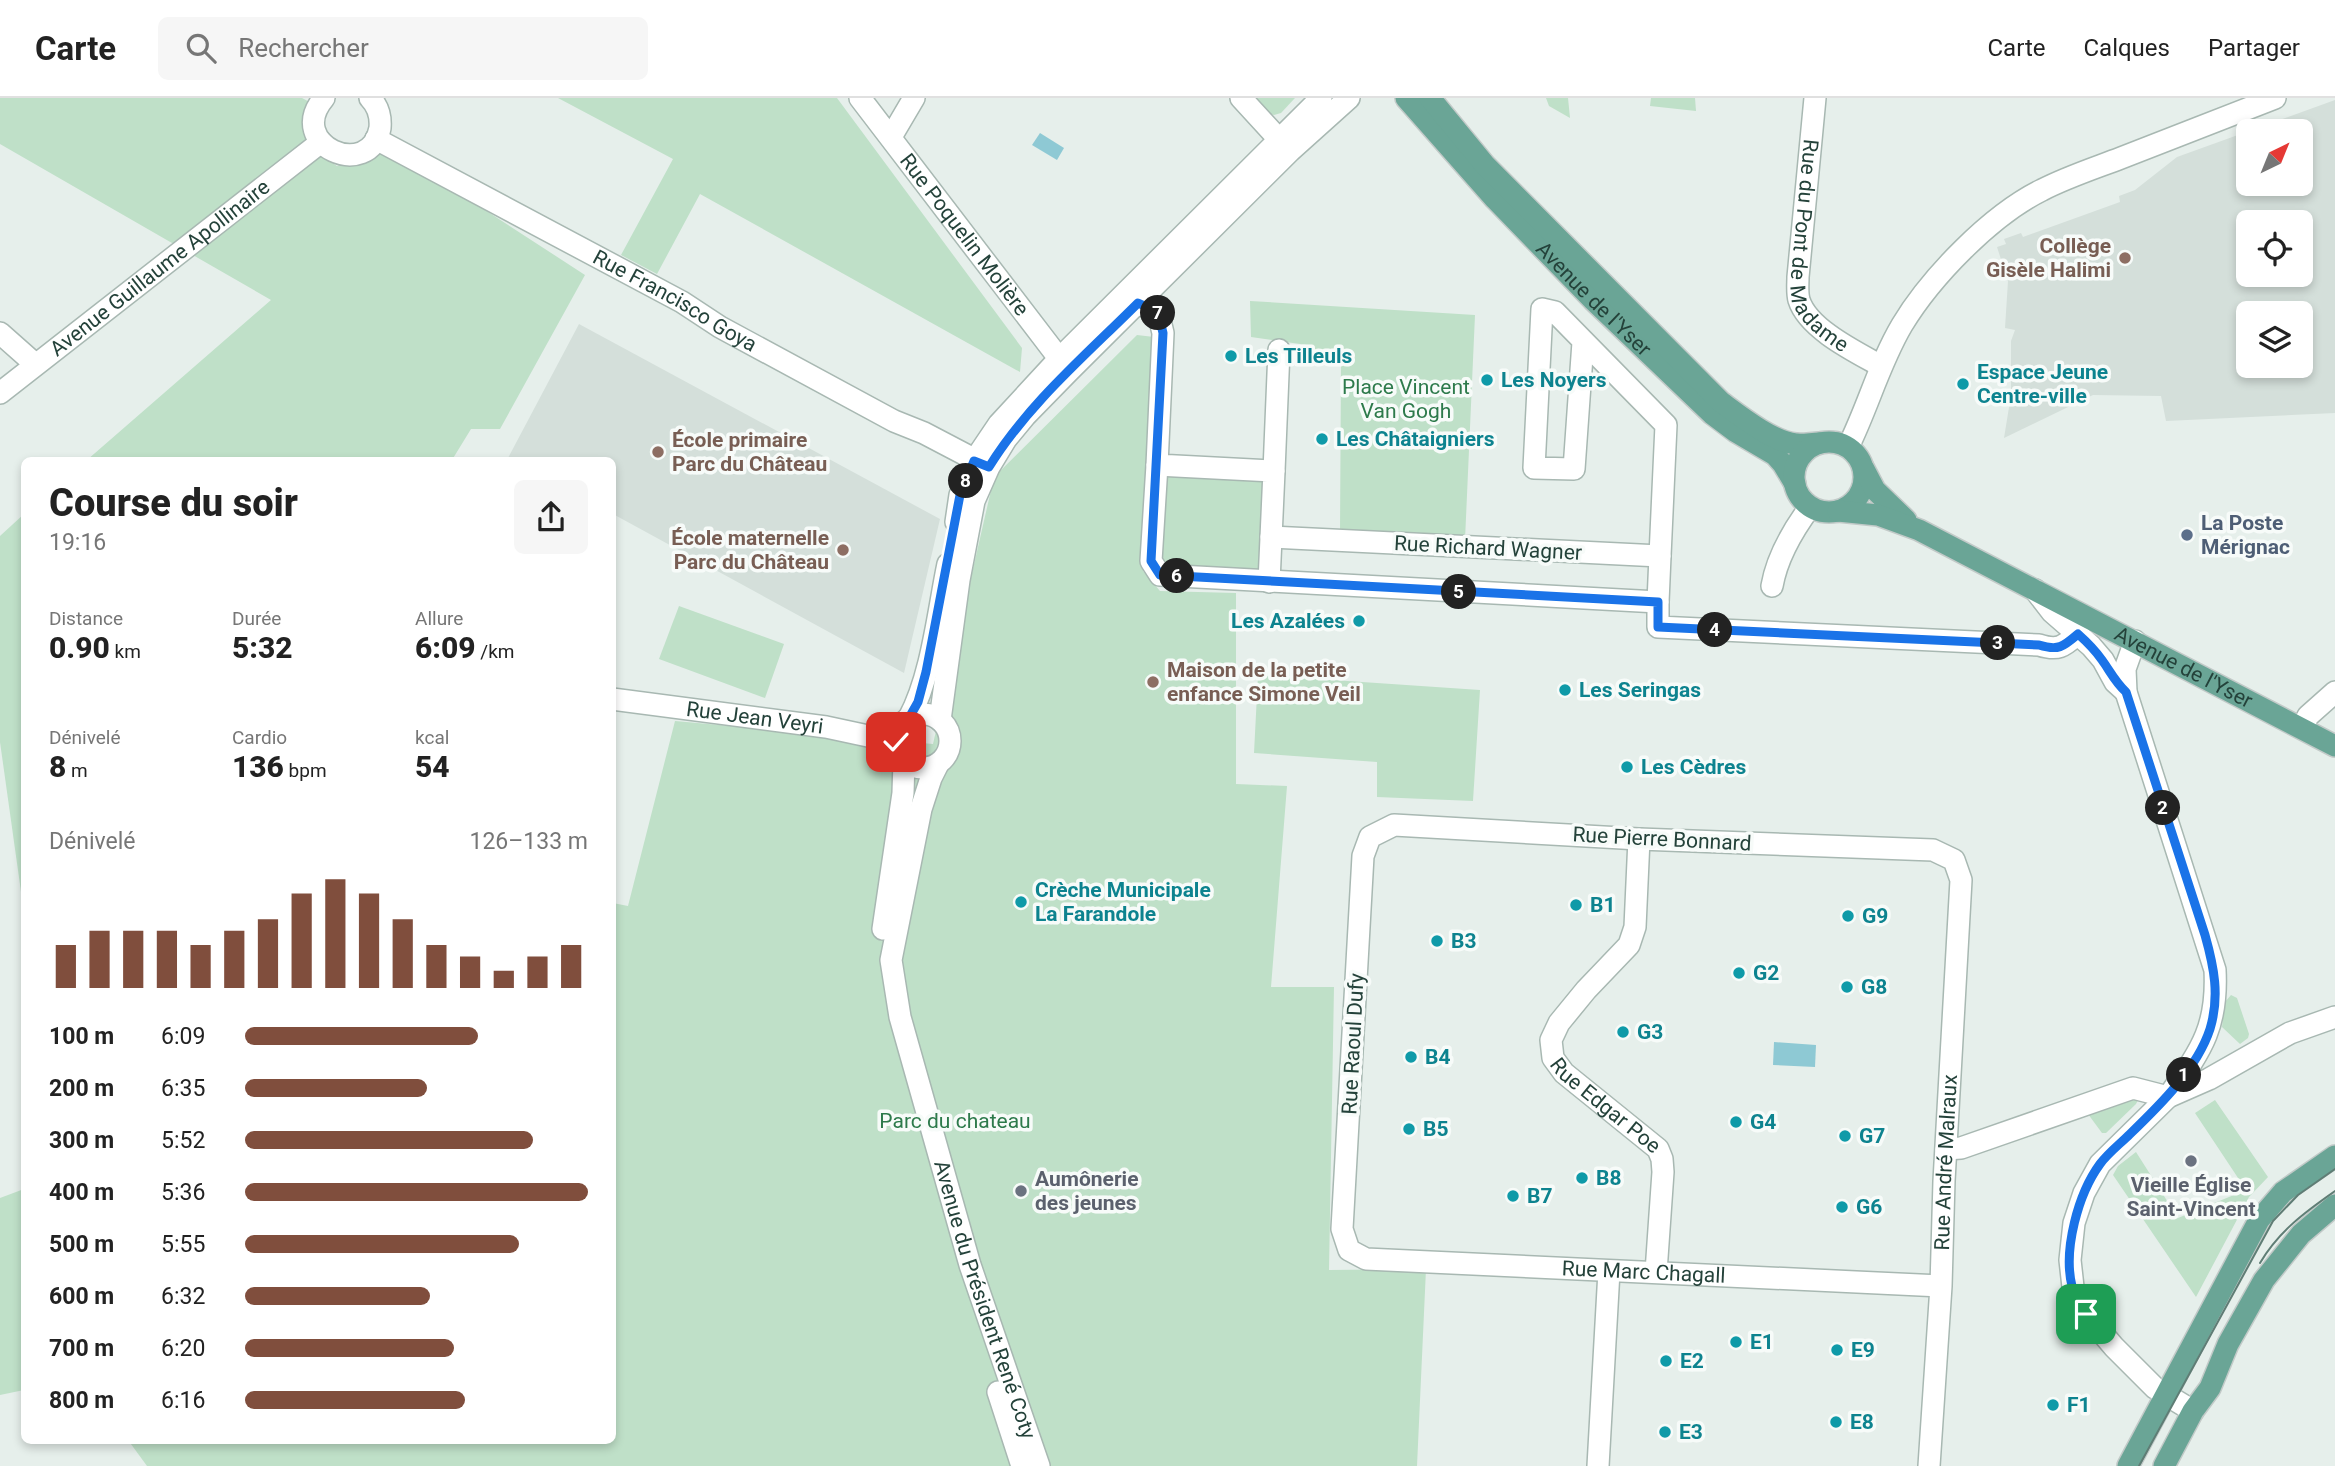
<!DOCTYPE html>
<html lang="fr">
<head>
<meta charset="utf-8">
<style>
	body { margin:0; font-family:Roboto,sans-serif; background:#f6f6f6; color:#222; height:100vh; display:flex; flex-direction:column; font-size:26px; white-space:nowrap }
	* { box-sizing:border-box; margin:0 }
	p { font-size:23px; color:#767676 }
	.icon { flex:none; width:38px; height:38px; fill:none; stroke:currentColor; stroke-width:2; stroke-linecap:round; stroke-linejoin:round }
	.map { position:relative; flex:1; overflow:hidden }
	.details { position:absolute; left:21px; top:359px; width:595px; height:987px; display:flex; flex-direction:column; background:#fff; border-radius:10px; box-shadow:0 4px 10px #0003 }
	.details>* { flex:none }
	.needle { width:46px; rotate:43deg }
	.fabs { position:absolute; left:2236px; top:21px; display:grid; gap:14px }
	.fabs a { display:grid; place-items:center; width:77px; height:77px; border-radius:10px; background:#fff; box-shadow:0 4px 10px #0003; font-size:35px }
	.pin { position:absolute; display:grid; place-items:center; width:60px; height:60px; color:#fff; margin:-30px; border-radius:14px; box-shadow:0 4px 10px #0006 }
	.km { position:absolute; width:35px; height:35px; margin:-18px; border-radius:50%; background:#222; color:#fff; font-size:19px; line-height:35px; text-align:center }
	.round { display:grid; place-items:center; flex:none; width:74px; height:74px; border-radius:10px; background:#f6f6f6 }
	.summary { display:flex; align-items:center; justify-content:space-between; height:119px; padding:0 28px }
	h1 { font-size:38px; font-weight:800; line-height:52px }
	.stats { display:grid; grid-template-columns:repeat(3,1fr); gap:10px; height:119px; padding:7px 28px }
	.stats div { display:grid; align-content:center }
	.stats b { font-size:30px; font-weight:800 }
	.stats small { font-size:19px; font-weight:400 }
	.stats p { font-size:19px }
	.chart { height:196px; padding:14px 28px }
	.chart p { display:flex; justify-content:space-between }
	.chart svg { width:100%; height:126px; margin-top:7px; stroke:#804e3d; stroke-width:6 }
	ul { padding:0 28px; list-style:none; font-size:23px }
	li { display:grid; grid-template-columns:112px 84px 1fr; align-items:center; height:52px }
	li i { height:18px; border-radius:9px; background:#804e3d }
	header { display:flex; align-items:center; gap:42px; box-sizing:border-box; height:98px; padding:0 35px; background:#fff; border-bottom:2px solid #e0e0e0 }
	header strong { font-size:33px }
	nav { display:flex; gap:38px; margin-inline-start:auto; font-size:24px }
	.search { width:490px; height:63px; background:#f6f6f6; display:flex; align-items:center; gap:18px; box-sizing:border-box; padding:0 24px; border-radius:10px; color:#767676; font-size:26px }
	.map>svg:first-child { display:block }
	.built { fill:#d4dfda; fill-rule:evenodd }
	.green { fill:#bfe0c8 }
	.water { fill:#8ec9d4 }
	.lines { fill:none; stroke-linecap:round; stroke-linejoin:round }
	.minor-casing { stroke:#a8b8b2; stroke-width:24 }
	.major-casing { stroke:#c2cac8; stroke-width:24 }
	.minor { stroke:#fff; stroke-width:21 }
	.major { stroke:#6aa596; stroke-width:21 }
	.tram { stroke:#5f7d75; stroke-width:2 }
	.route-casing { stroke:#fff; stroke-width:14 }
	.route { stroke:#1a73e8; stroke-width:9 }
	.education-dot { fill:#8d6e63; stroke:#f7fbf9; stroke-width:2.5 }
	.culture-dot { fill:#0f9aa8; stroke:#f7fbf9; stroke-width:2.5 }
	.service-dot { fill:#5c6f8a; stroke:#f7fbf9; stroke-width:2.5 }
	.worship-dot { fill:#6b7280; stroke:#f7fbf9; stroke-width:2.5 }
	.labels { text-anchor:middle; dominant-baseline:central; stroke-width:7; stroke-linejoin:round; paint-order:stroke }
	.street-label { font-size:21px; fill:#24423a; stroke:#f7fbf9 }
	.education-label { font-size:21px; font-weight:bold; fill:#785e54; stroke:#f7fbf9; text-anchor:end }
	.culture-label { font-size:21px; font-weight:bold; fill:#0d838f; stroke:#f7fbf9; text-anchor:start }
	.park-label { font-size:21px; fill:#2d7a4b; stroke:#f7fbf9 }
	.service-label { font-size:21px; font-weight:bold; fill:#4e5e75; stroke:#f7fbf9; text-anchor:start }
	.worship-label { font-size:21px; font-weight:bold; fill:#5b616d; stroke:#f7fbf9; text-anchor:start }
</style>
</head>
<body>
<header>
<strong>Carte</strong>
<div class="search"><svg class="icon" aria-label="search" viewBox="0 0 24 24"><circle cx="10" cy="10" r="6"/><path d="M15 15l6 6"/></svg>Rechercher</div>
<nav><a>Carte</a><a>Calques</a><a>Partager</a></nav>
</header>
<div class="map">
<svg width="2335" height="1368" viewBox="0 0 2335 1368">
	<rect width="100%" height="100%" fill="#e6efeb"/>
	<!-- built -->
	<g class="built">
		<path d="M2335,2V315L2166,323L2161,298L2093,297L2004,340L2011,297V243L2015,232L2005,230L2008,183L1997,149L2006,146L2004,141L2021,135L2023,139L2120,104L2119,98L2135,92L2177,59L2249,33V86H2301V33H2249ZM2301,124V177H2249V124ZM2249,215H2301V268H2249Z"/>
		<polygon points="579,226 940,421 904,575 613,416 612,362 512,362 508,360"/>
	</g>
	<!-- green -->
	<g class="green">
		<polygon points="0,0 302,0 317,8 302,23 311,51 337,68 360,63 376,41 585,177 500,331 471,331 452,362 87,362 271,202 0,46"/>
		<polygon points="558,0 837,0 1022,250 1020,274 700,96 657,176 621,157 673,61"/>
		<polygon points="1255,0 1295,0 1281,15 1274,17 1268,15"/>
		<polygon points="1546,0 1568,0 1570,20 1549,8"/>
		<polygon points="1651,0 1695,0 1696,13 1650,8"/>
		<polygon points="1250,203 1475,217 1465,442 1340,434 1341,264 1309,261 1307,247 1251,239"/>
		<polygon points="1137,237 1154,239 1143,473 1160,493 1236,495 1236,686 1287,688 1271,889 1334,889 1329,1172 1426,1171 1417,1368 147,1368 128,1342 612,1342 613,805 628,808 675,623 933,646 994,379"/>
		<polygon points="1171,377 1263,382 1269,484 1168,475 1159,465 1166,380"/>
		<polygon points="24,416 24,815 0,644 0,438"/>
		<polygon points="679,508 784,546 765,600 659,561"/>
		<polygon points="1258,577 1480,592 1473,703 1377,699 1377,664 1254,655"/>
		<polygon points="2231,897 2237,900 2249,936 2248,940 2240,946 2222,929 2225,904"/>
		<polygon points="2129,997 2138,1002 2136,1006 2106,1035 2102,1035 2088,1016"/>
		<polygon points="2215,1002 2268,1079 2249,1099 2196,1199 2113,1077 2118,1068 2136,1054 2178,1120 2246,1092 2195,1015"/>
		<polygon points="24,1091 24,1292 0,1297 0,1100"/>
	</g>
	<!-- water -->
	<g class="water">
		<polygon points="1040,35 1064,50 1057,62 1032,47"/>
		<polygon points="1774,944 1816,947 1815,969 1773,967"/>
	</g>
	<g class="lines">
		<defs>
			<g id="minor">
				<path d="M324,0C284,47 370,84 380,30C381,18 378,8 370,0"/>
				<path id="s1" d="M860,0L1068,272"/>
				<polyline points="1241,0 1287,50"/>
				<path id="s2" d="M1815,0L1798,179C1798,186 1797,195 1799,202C1808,231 1856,254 1881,268"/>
				<polyline points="891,39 914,0"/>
				<path id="s3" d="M376,41L682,204L720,229L894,323L924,335L987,368"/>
				<polyline points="1128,196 1137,205 1158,214 1163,235 1157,367 1274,373 1269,484"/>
				<polyline points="0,235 35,266"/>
				<polyline points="1583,244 1574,371 1534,370 1542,211 1555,214 1666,327 1660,458"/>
				<path id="s4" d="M0,295L321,44"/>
				<path d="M1848,349C1868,309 1879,266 1902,227C1931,179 1991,117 2042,92C2067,79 2095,70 2121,60C2172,40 2224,20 2275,0"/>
				<polyline points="1157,367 1151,463 1160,477 1658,504 1660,458 1271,439"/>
				<polyline points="1274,373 1279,252"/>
				<polyline points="956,424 960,397 974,363 999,326 1058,262 1321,0"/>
				<path d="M1772,488C1777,459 1793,432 1810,409"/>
				<polyline points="2035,492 2052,514 2091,548 2103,562 2115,584 2126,594"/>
				<path d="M1658,504V529L2039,547C2058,553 2063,549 2078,536"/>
				<path id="s5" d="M612,601L826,629L896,644"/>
				<circle cx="923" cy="643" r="27"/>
				<path d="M909,620C932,577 938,514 948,466"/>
				<polyline points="940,622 959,482 974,403 989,369 1006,341 1025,318 1069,273 1290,53 1349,0"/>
				<polyline points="2302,630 2308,618 2335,594"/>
				<path id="s6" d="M938,666L931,680L921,711L891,862L900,919L970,1167L1039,1368"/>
				<path id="s7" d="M1639,741L1635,829L1629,847L1586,892L1559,925L1551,942L1553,960L1564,975L1658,1051L1662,1061L1663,1074L1656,1174"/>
				<polyline points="883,831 903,695 904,663"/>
				<path d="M1946,1051L1961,1050L2133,990L2168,999C2200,953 2218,931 2215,872L2126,594L2125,571L2135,543"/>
				<polyline points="998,1294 1022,1368"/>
				<polyline points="2193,1313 2155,1290 2114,1249 2086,1216 2073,1189 2070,1162 2074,1125 2084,1095 2100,1066 2168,999 2209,981 2290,935 2335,919"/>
				<polyline points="1598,1368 1609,1173"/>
				<path id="s8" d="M1929,1368L1941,1188L1944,1083L1961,782L1954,762L1933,752L1639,741L1394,727L1370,739L1363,758L1342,1131L1349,1152L1366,1161L1941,1188"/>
			</g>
			<g id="major">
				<path id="s9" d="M1406,0L1495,101L1593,202L1712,316L1736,334L1775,357L1783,366L1795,386"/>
				<path d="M1430,0L1485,67L1721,304C1740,318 1773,344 1796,346C1803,347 1812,345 1819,345"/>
				<circle cx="1829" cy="379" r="35"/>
				<polyline points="1864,371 1875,392 1906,422"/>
				<path id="s10" d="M1838,413L1878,417L1919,432L2335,648"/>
				<polyline points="2128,1368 2259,1122 2283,1094 2335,1058"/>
				<polyline points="2164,1368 2193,1313 2210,1290 2228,1246 2264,1182 2301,1136 2335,1107"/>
			</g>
		</defs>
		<!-- minor casing -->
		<use href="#minor" class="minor-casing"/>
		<!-- major casing -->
		<use href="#major" class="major-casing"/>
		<!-- minor -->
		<use href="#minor" class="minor"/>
		<!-- major -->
		<use href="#major" class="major"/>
		<!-- tram -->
		<g class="tram">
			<path d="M2260,1165C2279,1133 2305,1114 2335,1093"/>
			<polyline points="2139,1368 2273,1123 2298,1097 2335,1071"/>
		</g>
	</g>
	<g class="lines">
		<defs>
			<path id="route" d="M896,644L899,630L909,620L918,604L926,574L960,397L974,363L989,369C1028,306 1086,257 1138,205L1158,214L1163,235L1151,463L1160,477L1658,504V529L2039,547C2058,553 2063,549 2078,536C2087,544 2095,552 2102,562C2110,573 2115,584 2126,594L2205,837C2214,869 2220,898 2210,931C2197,971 2159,1008 2130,1036C2120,1046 2108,1055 2100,1066C2078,1096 2063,1152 2072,1188C2075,1197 2082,1207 2086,1216"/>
		</defs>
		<!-- route casing -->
		<use href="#route" class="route-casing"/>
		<!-- route -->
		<use href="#route" class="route"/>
	</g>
	<!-- markers -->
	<g class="education-dot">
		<circle cx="2125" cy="160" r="7"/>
		<circle cx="658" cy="354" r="7"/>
		<circle cx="843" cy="452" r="7"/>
		<circle cx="1153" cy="584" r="7"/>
	</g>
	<g class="culture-dot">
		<circle cx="1231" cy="258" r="7"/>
		<circle cx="1487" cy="282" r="7"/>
		<circle cx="1963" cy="286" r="7"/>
		<circle cx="1322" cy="341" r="7"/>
		<circle cx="1359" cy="523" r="7"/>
		<circle cx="1565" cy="592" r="7"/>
		<circle cx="1627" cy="669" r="7"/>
		<circle cx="1021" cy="804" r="7"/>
		<circle cx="1576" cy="807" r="7"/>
		<circle cx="1848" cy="818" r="7"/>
		<circle cx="1437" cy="843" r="7"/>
		<circle cx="1739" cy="875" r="7"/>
		<circle cx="1847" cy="889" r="7"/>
		<circle cx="1623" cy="934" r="7"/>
		<circle cx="1411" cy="959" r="7"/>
		<circle cx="1736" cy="1024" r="7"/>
		<circle cx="1409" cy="1031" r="7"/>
		<circle cx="1845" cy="1038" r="7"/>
		<circle cx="1582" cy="1080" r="7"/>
		<circle cx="1513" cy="1098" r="7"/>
		<circle cx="1842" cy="1109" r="7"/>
		<circle cx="1736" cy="1244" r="7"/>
		<circle cx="1837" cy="1252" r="7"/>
		<circle cx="1666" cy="1263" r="7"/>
		<circle cx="2053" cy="1307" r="7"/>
		<circle cx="1836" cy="1324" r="7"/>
		<circle cx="1665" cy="1334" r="7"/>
	</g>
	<circle class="service-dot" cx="2187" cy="437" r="7"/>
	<g class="worship-dot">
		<circle cx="2191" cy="1063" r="7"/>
		<circle cx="1021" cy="1093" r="7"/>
	</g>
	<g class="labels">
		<!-- street labels -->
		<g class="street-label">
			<text stroke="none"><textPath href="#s1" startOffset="172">Rue Poquelin Molière</textPath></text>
			<text stroke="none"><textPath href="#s2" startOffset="156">Rue du Pont de Madame</textPath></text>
			<text stroke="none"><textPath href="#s4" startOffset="203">Avenue Guillaume Apollinaire</textPath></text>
			<text stroke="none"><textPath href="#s9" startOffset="275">Avenue de l'Yser</textPath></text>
			<text stroke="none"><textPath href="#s3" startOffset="340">Rue Francisco Goya</textPath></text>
			<text transform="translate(1488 450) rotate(3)">Rue Richard Wagner</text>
			<text stroke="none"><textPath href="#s10" startOffset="382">Avenue de l'Yser</textPath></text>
			<text stroke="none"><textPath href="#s5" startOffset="144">Rue Jean Veyri</textPath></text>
			<text transform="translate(1662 741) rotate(3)">Rue Pierre Bonnard</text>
			<text transform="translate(1353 946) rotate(-87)">Rue Raoul Dufy</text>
			<text stroke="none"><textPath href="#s7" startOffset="320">Rue Edgar Poe</textPath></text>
			<text stroke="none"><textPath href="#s8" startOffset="304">Rue André Malraux</textPath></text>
			<text stroke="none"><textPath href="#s8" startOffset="1911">Rue Marc Chagall</textPath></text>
			<text stroke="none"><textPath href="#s6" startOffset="555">Avenue du Président René Coty</textPath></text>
		</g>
		<!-- education labels -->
		<g class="education-label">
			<text x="2111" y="148">Collège<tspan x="2111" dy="24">Gisèle Halimi</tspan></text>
			<text x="672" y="342" text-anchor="start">École primaire<tspan x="672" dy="24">Parc du Château</tspan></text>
			<text x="829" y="440">École maternelle<tspan x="829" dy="24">Parc du Château</tspan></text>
			<text x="1167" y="572" text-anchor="start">Maison de la petite<tspan x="1167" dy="24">enfance Simone Veil</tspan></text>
		</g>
		<!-- culture labels -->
		<g class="culture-label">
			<text x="1245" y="258">Les Tilleuls</text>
			<text x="1977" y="274">Espace Jeune<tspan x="1977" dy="24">Centre-ville</tspan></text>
			<text x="1501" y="282">Les Noyers</text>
			<text x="1336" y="341">Les Châtaigniers</text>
			<text x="1345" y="523" text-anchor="end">Les Azalées</text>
			<text x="1579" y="592">Les Seringas</text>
			<text x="1641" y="669">Les Cèdres</text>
			<text x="1035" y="792">Crèche Municipale<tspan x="1035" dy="24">La Farandole</tspan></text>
			<text x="1590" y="807">B1</text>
			<text x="1862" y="818">G9</text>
			<text x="1451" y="843">B3</text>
			<text x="1753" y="875">G2</text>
			<text x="1861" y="889">G8</text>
			<text x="1637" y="934">G3</text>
			<text x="1425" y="959">B4</text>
			<text x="1750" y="1024">G4</text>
			<text x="1423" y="1031">B5</text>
			<text x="1859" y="1038">G7</text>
			<text x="1596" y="1080">B8</text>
			<text x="1527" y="1098">B7</text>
			<text x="1856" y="1109">G6</text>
			<text x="1750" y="1244">E1</text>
			<text x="1851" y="1252">E9</text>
			<text x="1680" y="1263">E2</text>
			<text x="2067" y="1307">F1</text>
			<text x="1850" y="1324">E8</text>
			<text x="1679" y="1334">E3</text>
		</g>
		<!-- park labels -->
		<g class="park-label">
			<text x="1406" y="289">Place Vincent<tspan x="1406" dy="24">Van Gogh</tspan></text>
			<text x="955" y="1023">Parc du chateau</text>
		</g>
		<!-- service labels -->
		<g class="service-label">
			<text x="2201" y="425">La Poste<tspan x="2201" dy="24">Mérignac</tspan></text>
		</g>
		<!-- worship labels -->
		<g class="worship-label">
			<text x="1035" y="1081">Aumônerie<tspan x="1035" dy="24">des jeunes</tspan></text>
			<text x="2191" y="1087" text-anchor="middle">Vieille Église<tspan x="2191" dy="24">Saint-Vincent</tspan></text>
		</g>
	</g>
</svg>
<div class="fabs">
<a><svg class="needle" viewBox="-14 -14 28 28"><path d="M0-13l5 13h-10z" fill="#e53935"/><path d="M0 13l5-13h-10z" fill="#767676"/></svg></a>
<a><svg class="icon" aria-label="locate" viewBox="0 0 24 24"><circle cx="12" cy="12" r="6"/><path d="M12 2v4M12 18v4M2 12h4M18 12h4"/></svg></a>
<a><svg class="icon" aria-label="layers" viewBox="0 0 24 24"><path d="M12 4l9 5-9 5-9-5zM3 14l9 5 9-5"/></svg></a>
</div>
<div class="pin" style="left:2086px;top:1216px;background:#1e9e55"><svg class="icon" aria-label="arrive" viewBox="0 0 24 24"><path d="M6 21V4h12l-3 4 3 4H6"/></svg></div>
<div class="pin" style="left:896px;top:644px;background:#d93025"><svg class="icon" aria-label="check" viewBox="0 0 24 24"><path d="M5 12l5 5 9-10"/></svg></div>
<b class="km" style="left:2184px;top:977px">1</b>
<b class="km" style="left:2163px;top:710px">2</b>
<b class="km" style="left:1998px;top:545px">3</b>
<b class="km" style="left:1715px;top:532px">4</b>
<b class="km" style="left:1459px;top:494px">5</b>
<b class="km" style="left:1177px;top:478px">6</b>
<b class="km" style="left:1158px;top:215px">7</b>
<b class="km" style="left:966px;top:383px">8</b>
<section class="details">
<div class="summary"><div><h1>Course du soir</h1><p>19:16</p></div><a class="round"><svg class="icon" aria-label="share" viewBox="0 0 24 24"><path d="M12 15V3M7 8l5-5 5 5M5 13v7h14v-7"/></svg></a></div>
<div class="stats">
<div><p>Distance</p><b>0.90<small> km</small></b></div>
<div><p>Durée</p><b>5:32</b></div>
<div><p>Allure</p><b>6:09<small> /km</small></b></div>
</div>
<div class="stats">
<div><p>Dénivelé</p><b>8<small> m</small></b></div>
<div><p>Cardio</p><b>136<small> bpm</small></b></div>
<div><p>kcal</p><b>54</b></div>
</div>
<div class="chart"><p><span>Dénivelé</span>126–133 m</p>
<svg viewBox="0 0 160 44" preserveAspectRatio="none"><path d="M5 44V29M15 44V24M25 44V24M35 44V24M45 44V29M55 44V24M65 44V20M75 44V11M85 44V6M95 44V11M105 44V20M115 44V29M125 44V33M135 44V38M145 44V33M155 44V29"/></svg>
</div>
<ul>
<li><b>100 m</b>6:09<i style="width:68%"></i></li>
<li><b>200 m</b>6:35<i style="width:53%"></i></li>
<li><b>300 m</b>5:52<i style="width:84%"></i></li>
<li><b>400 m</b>5:36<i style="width:100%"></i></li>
<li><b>500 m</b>5:55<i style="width:80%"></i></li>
<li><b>600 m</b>6:32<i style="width:54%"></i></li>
<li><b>700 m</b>6:20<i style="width:61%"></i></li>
<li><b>800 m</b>6:16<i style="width:64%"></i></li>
</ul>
</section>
</div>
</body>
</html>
